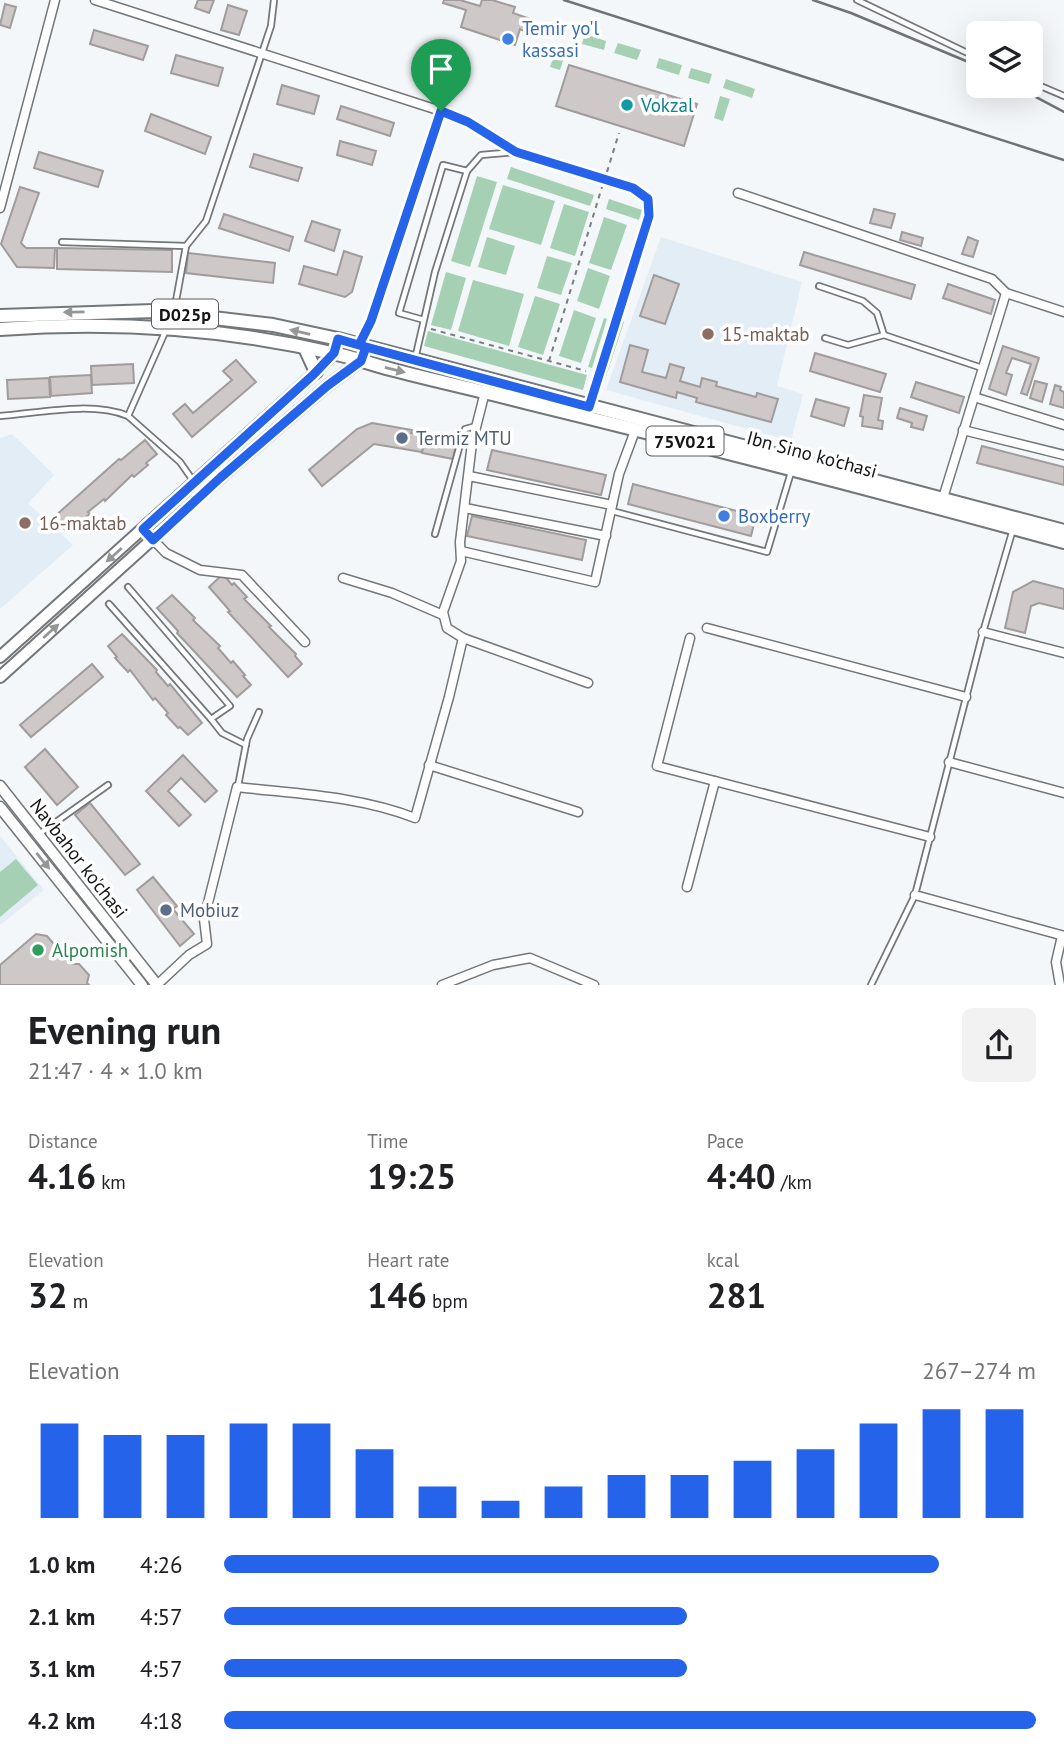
<!DOCTYPE html>
<html lang="en">
<head>
<meta charset="utf-8">
<style>
	body { margin:0; font-family:"PT Sans",sans-serif; background:#f2f2f2; color:#202124; height:100vh; display:flex; flex-direction:column; font-size:26px; white-space:nowrap }
	* { box-sizing:border-box; margin:0 }
	p { font-size:23px; color:#757577 }
	.icon { flex:none; width:38px; height:38px; fill:none; stroke:currentColor; stroke-width:2; stroke-linecap:round; stroke-linejoin:round }
	.map { position:relative; height:985px; overflow:hidden }
	.drawer { display:flex; flex-direction:column; background:#fff; flex:1 }
	.drawer>* { flex:none }
	.fabs { position:absolute; left:966px; top:21px; display:grid; gap:14px }
	.fabs a { display:grid; place-items:center; width:77px; height:77px; border-radius:10px; background:#fff; box-shadow:0 7px 28px #0002; font-size:35px }
	.pin { position:absolute; display:grid; place-items:center; width:60px; height:60px; color:#fff; margin:-72px -30px; border-radius:50% 50% 50% 0; rotate:-45deg; box-shadow:0 0 7px #0007 }
	.pin .icon { rotate:45deg }
	.round { display:grid; place-items:center; flex:none; width:74px; height:74px; border-radius:10px; background:#f2f2f2 }
	.headline { display:flex; align-items:center; justify-content:space-between; height:119px; padding:0 28px }
	h1 { font-size:38px; font-weight:800; line-height:52px }
	.metrics { display:grid; grid-template-columns:repeat(3,1fr); gap:10px; height:119px; padding:7px 28px }
	.metrics div { display:grid; align-content:center }
	.metrics b { font-size:35px; font-weight:800 }
	.metrics small { font-size:19px; font-weight:400 }
	.metrics p { font-size:19px }
	.chart { height:196px; padding:14px 28px }
	.chart p { display:flex; justify-content:space-between }
	.chart svg { width:100%; height:126px; margin-top:7px; stroke:#2563eb; stroke-width:6 }
	ul { padding:0 28px; list-style:none; font-size:23px }
	li { display:grid; grid-template-columns:112px 84px 1fr; align-items:center; height:52px }
	li i { height:18px; border-radius:9px; background:#2563eb }
	.map>svg:first-child { display:block }
	.built { fill:#e3edf5 }
	.green { fill:#a6d0b3 }
	.building { fill:#cec9c8; stroke:#a19c9c; stroke-width:2 }
	.lines { fill:none; stroke-linecap:round; stroke-linejoin:round }
	.service-casing { stroke:#737779; stroke-width:8 }
	.minor-casing { stroke:#737779; stroke-width:11 }
	.tertiary-casing { stroke:#737779; stroke-width:13 }
	.secondary-casing { stroke:#737779; stroke-width:14 }
	.primary-casing { stroke:#737779; stroke-width:16 }
	.path { stroke:#7b7d7f; stroke-width:2; stroke-dasharray:5 5; stroke-linecap:butt }
	.service { stroke:#fff; stroke-width:4.5 }
	.minor { stroke:#fff; stroke-width:8 }
	.tertiary { stroke:#fff; stroke-width:10 }
	.secondary { stroke:#fff; stroke-width:10 }
	.primary { stroke:#fff; stroke-width:12 }
	.rail { stroke:#707374; stroke-width:2.5 }
	.oneway { fill:#959696 }
	.route-casing { stroke:#fff; stroke-width:14 }
	.route { stroke:#2563eb; stroke-width:9 }
	.shop-dot { fill:#3f7fe0; stroke:#fff; stroke-width:2.5 }
	.culture-dot { fill:#0f9aa8; stroke:#fff; stroke-width:2.5 }
	.education-dot { fill:#8d6e63; stroke:#fff; stroke-width:2.5 }
	.service-dot { fill:#5c6f8a; stroke:#fff; stroke-width:2.5 }
	.leisure-dot { fill:#2e9e5b; stroke:#fff; stroke-width:2.5 }
	.labels { text-anchor:middle; dominant-baseline:central; stroke-width:7; stroke-linejoin:round; paint-order:stroke }
	.shield { fill:#fff; stroke:#5a5b5c; stroke-width:2 }
	.shield-label { font-size:18px; font-weight:bold; fill:#141516 }
	.shop-label { font-size:19px; fill:#366cbe; stroke:#fff; text-anchor:start }
	.culture-label { font-size:19px; fill:#0d838f; stroke:#fff; text-anchor:start }
	.education-label { font-size:19px; fill:#785e54; stroke:#fff; text-anchor:start }
	.service-label { font-size:19px; fill:#4e5e75; stroke:#fff; text-anchor:start }
	.street-label { font-size:19px; fill:#141516; stroke:#fff }
	.leisure-label { font-size:19px; fill:#27864d; stroke:#fff; text-anchor:start }
</style>
</head>
<body>
<div class="map">
<svg width="1064" height="985" viewBox="0 0 1064 985">
	<rect width="100%" height="100%" fill="#f3f7fa"/>
	<!-- built -->
	<g class="built">
		<polygon points="661,237 802,282 777,386 803,394 791,441 606,390"/>
		<polygon points="12,434 54,475 28,503 73,545 0,609 0,438"/>
		<polygon points="0,836 44,890 0,925"/>
	</g>
	<!-- green -->
	<g class="green">
		<polygon points="585,34 606,41 604,50 582,44"/>
		<polygon points="618,43 641,50 637,60 614,53"/>
		<polygon points="557,46 567,49 560,70 550,67"/>
		<polygon points="659,58 682,65 679,75 656,68"/>
		<polygon points="691,68 712,74 709,84 688,78"/>
		<polygon points="726,79 755,89 752,98 723,88"/>
		<polygon points="720,96 730,99 723,121 714,118"/>
		<polygon points="511,167 594,195 590,206 507,179"/>
		<polygon points="477,176 497,182 470,267 451,261"/>
		<polygon points="503,185 555,201 541,245 489,229"/>
		<polygon points="609,199 642,210 639,220 606,209"/>
		<polygon points="564,204 589,212 575,256 550,248"/>
		<polygon points="604,217 627,225 611,270 589,263"/>
		<polygon points="487,237 515,246 506,275 478,267"/>
		<polygon points="547,256 572,263 561,295 537,288"/>
		<polygon points="588,268 610,276 599,309 577,301"/>
		<polygon points="446,272 466,278 451,330 431,325"/>
		<polygon points="473,280 524,294 509,346 458,331"/>
		<polygon points="535,296 560,304 543,355 518,347"/>
		<polygon points="574,310 596,318 581,363 559,356"/>
		<polygon points="604,318 607,319 592,368 588,367"/>
		<polygon points="620,321 624,322 604,383 601,382"/>
		<polygon points="428,331 587,375 583,390 424,346"/>
		<polygon points="16,859 38,885 0,917 0,872"/>
	</g>
	<!-- building -->
	<g class="building">
		<polygon points="198,0 214,0 209,13 195,8"/>
		<polygon points="444,0 460,0 480,6 482,0 492,0 515,7 513,13 533,20 529,33 520,29 515,45 461,27 466,10 443,3"/>
		<polygon points="5,4 16,7 10,28 0,25"/>
		<polygon points="228,5 247,11 239,35 221,30"/>
		<polygon points="94,30 148,46 143,60 90,44"/>
		<polygon points="176,55 223,68 218,86 171,73"/>
		<polygon points="569,65 697,104 684,146 556,106"/>
		<polygon points="282,85 319,96 314,114 277,104"/>
		<polygon points="341,106 394,123 390,136 337,119"/>
		<polygon points="151,114 211,137 205,154 145,131"/>
		<polygon points="340,141 376,151 372,165 337,155"/>
		<polygon points="39,152 103,171 98,187 34,168"/>
		<polygon points="254,154 302,168 298,181 250,167"/>
		<polygon points="20,187 39,193 21,243 26,248 55,248 54,268 17,267 1,244"/>
		<polygon points="874,209 895,214 891,228 870,223"/>
		<polygon points="224,214 293,237 289,251 219,228"/>
		<polygon points="312,221 340,230 334,251 305,241"/>
		<polygon points="902,232 923,238 921,246 900,240"/>
		<polygon points="968,237 978,241 973,257 962,254"/>
		<polygon points="57,248 172,250 172,272 57,269"/>
		<polygon points="344,251 362,257 352,292 345,297 299,284 304,266 337,275"/>
		<polygon points="804,252 915,285 911,299 800,265"/>
		<polygon points="188,253 275,263 273,283 186,273"/>
		<polygon points="654,275 679,284 665,324 640,316"/>
		<polygon points="948,284 995,300 991,314 943,298"/>
		<polygon points="630,345 648,350 642,372 666,378 670,364 684,368 680,381 700,387 702,378 717,382 716,386 756,397 757,393 778,399 771,422 696,402 697,398 677,392 676,398 620,382"/>
		<polygon points="1003,346 1039,358 1027,395 1021,393 1031,364 1012,358 1006,373 1012,375 1006,395 989,389"/>
		<polygon points="815,353 886,374 880,392 810,371"/>
		<polygon points="236,360 256,382 192,437 173,414 185,404 193,413 232,380 223,371"/>
		<polygon points="133,364 134,383 92,385 91,366"/>
		<polygon points="91,375 92,393 51,396 50,377"/>
		<polygon points="49,378 50,397 8,399 7,380"/>
		<polygon points="1035,381 1047,384 1042,402 1030,398"/>
		<polygon points="916,382 964,397 959,413 911,397"/>
		<polygon points="1055,385 1061,387 1060,390 1064,392 1064,408 1050,404"/>
		<polygon points="864,395 882,398 878,420 883,421 882,429 862,426 863,417 860,416"/>
		<polygon points="816,399 849,408 844,426 811,416"/>
		<polygon points="900,408 927,416 923,430 911,427 912,423 897,418"/>
		<polygon points="372,423 412,430 411,433 426,435 422,452 374,444 322,486 309,470 357,429"/>
		<polygon points="426,434 457,440 453,459 422,453"/>
		<polygon points="145,440 157,454 146,463 148,465 134,477 132,475 105,501 104,499 88,512 90,514 66,531 54,517 119,459 121,460"/>
		<polygon points="982,446 1064,467 1064,485 977,463"/>
		<polygon points="492,450 606,475 601,495 487,470"/>
		<polygon points="633,484 756,516 751,536 628,504"/>
		<polygon points="472,516 586,540 582,560 467,536"/>
		<polygon points="223,574 232,585 234,583 247,597 244,599 271,626 269,627 296,654 295,656 302,664 288,677 228,612 230,611 209,587"/>
		<polygon points="1033,581 1064,589 1064,609 1039,603 1031,606 1025,633 1005,628 1013,592"/>
		<polygon points="172,595 195,618 193,620 220,646 218,648 231,663 233,661 245,675 243,676 251,685 237,697 177,633 178,631 157,608"/>
		<polygon points="122,634 157,670 156,672 168,686 170,684 202,723 188,735 180,727 178,728 166,715 168,713 155,698 153,700 130,670 128,672 115,658 117,657 108,646"/>
		<polygon points="92,664 103,677 31,737 20,725"/>
		<polygon points="45,749 78,787 57,805 25,767"/>
		<polygon points="183,755 217,791 205,802 181,778 168,791 191,815 179,826 146,791"/>
		<polygon points="90,803 140,864 125,875 75,815"/>
		<polygon points="153,877 177,906 173,909 194,934 180,946 137,890"/>
		<polygon points="36,934 47,936 71,964 79,964 89,975 87,983 89,985 0,985 0,965"/>
	</g>
	<g class="lines">
		<defs>
			<g id="service">
				<polyline points="857,0 978,58"/>
				<polyline points="1031,82 1064,96"/>
				<polyline points="441,111 468,122 515,151"/>
				<polyline points="467,171 481,155 516,152 633,188 648,199 649,216 590,404"/>
				<polyline points="62,242 186,246"/>
				<polyline points="819,286 863,301 877,313 884,335"/>
				<polyline points="174,312 186,246 206,221 271,26 274,0"/>
				<polyline points="825,338 848,345 884,335 982,368"/>
				<polyline points="415,359 435,272 467,171 443,165 399,313 424,320"/>
				<path d="M0,416C39,413 92,401 128,416L180,462L194,482"/>
				<polyline points="128,416 166,330"/>
				<polyline points="612,511 767,552 792,469"/>
				<polyline points="435,534 463,434 465,429 476,426"/>
				<polyline points="128,587 230,706 211,719 222,733 246,745"/>
				<polyline points="109,604 211,719"/>
				<polyline points="238,786 247,739 259,712"/>
				<polyline points="39,834 108,785"/>
				<polyline points="871,985 915,895 983,632 1013,529"/>
			</g>
			<g id="minor">
				<polyline points="95,0 441,111 371,321 359,345"/>
				<polyline points="738,193 992,279 1006,293 1064,312"/>
				<polyline points="0,208 55,0"/>
				<polyline points="974,397 1064,425"/>
				<polyline points="963,430 1064,455"/>
				<polyline points="469,476 612,505"/>
				<polyline points="943,498 1006,293"/>
				<polyline points="465,508 606,536"/>
				<polyline points="143,529 166,553 200,570 242,575 305,642"/>
				<polyline points="461,551 595,582 619,474 636,428"/>
				<polyline points="343,578 392,593 443,615"/>
				<polyline points="707,628 966,697"/>
				<polyline points="983,632 1064,653"/>
				<polyline points="463,638 588,683"/>
				<polyline points="690,638 657,766 930,837"/>
				<polyline points="949,762 1064,793"/>
				<polyline points="429,765 578,812"/>
				<polyline points="687,887 715,781"/>
				<polyline points="915,895 1064,936"/>
				<path d="M157,985L189,955L207,944L204,919L237,787C297,794 359,796 415,818L449,697L463,638L447,628L443,612L461,561L460,542L472,443L485,392"/>
				<polyline points="442,985 493,965 530,958 594,985"/>
				<polyline points="1060,985 1056,962 1062,936"/>
			</g>
			<g id="tertiary">
				<polyline points="0,786 157,985"/>
				<polyline points="0,807 142,985"/>
			</g>
			<g id="secondary">
				<polyline points="0,657 313,375 334,353 338,339"/>
				<polyline points="0,677 220,478 327,386 361,361 363,354"/>
			</g>
			<g id="primary">
				<polyline points="0,316 154,311 273,325 338,339 1064,531"/>
				<path d="M0,329C111,321 224,328 332,353C352,357 371,364 390,369C436,381 482,391 528,403C708,447 886,493 1064,542"/>
				<polyline points="305,348 316,372"/>
			</g>
		</defs>
		<!-- service casing -->
		<use href="#service" class="service-casing"/>
		<!-- minor casing -->
		<use href="#minor" class="minor-casing"/>
		<!-- tertiary casing -->
		<use href="#tertiary" class="tertiary-casing"/>
		<!-- secondary casing -->
		<use href="#secondary" class="secondary-casing"/>
		<!-- primary casing -->
		<use href="#primary" class="primary-casing"/>
		<!-- path -->
		<g class="path">
			<polyline points="607,172 619,133"/>
			<polyline points="431,329 586,371"/>
			<polyline points="549,361 602,187"/>
		</g>
		<!-- service -->
		<use href="#service" class="service"/>
		<!-- minor -->
		<use href="#minor" class="minor"/>
		<!-- tertiary -->
		<use href="#tertiary" class="tertiary"/>
		<!-- secondary -->
		<use href="#secondary" class="secondary"/>
		<!-- primary -->
		<use href="#primary" class="primary"/>
		<!-- rail -->
		<g class="rail">
			<polyline points="564,0 1064,160"/>
			<polyline points="813,0 851,13 978,66"/>
			<polyline points="1015,86 1064,112"/>
		</g>
	</g>
	<!-- one-way arrows -->
	<defs><path id="oneway-solid" d="M-6-.8H1V-3.2L6.5 0L1 3.2V.8H-6Z" transform="scale(1.75)"/></defs>
	<g class="oneway">
		<use href="#oneway-solid" transform="translate(74 312) rotate(179)"/>
		<use href="#oneway-solid" transform="translate(300 332) rotate(-167)"/>
		<use href="#oneway-solid" transform="translate(395 370) rotate(14)"/>
		<use href="#oneway-solid" transform="translate(114 555) rotate(138)"/>
		<use href="#oneway-solid" transform="translate(51 631) rotate(-42)"/>
		<use href="#oneway-solid" transform="translate(43 861) rotate(51)"/>
	</g>
	<g class="lines">
		<defs>
			<polyline id="route" points="441,111 371,321 359,345 366,347 361,361 327,386 220,478 153,540 143,529 313,375 334,353 338,339 366,347 589,407 649,216 648,199 633,188 516,152 468,122 441,111"/>
		</defs>
		<!-- route casing -->
		<use href="#route" class="route-casing"/>
		<!-- route -->
		<use href="#route" class="route"/>
	</g>
	<!-- markers -->
	<g class="shop-dot">
		<circle cx="508" cy="39" r="7"/>
		<circle cx="724" cy="516" r="7"/>
	</g>
	<circle class="culture-dot" cx="627" cy="105" r="7"/>
	<g class="education-dot">
		<circle cx="708" cy="334" r="7"/>
		<circle cx="25" cy="523" r="7"/>
	</g>
	<g class="service-dot">
		<circle cx="402" cy="438" r="7"/>
		<circle cx="166" cy="910" r="7"/>
	</g>
	<circle class="leisure-dot" cx="38" cy="950" r="7"/>
	<g class="labels">
		<!-- shield labels -->
		<g class="shield">
			<rect x="152" y="299.5" width="66" height="29" rx="5"/>
			<rect x="646.5" y="426.5" width="77" height="29" rx="5"/>
		</g>
		<g class="shield-label">
			<text x="185" y="314">D025p</text>
			<text x="685" y="441">75V021</text>
		</g>
		<!-- shop labels -->
		<g class="shop-label">
			<text x="522" y="28">Temir yo'l<tspan x="522" dy="22">kassasi</tspan></text>
			<text x="738" y="516">Boxberry</text>
		</g>
		<!-- culture labels -->
		<g class="culture-label">
			<text x="641" y="105">Vokzal</text>
		</g>
		<!-- education labels -->
		<g class="education-label">
			<text x="722" y="334">15-maktab</text>
			<text x="39" y="523">16-maktab</text>
		</g>
		<!-- service labels -->
		<g class="service-label">
			<text x="416" y="438">Termiz MTU</text>
			<text x="180" y="910">Mobiuz</text>
		</g>
		<!-- street labels -->
		<g class="street-label">
			<text transform="translate(812 454) rotate(15)">Ibn Sino ko'chasi</text>
			<text transform="translate(79 858) rotate(52)">Navbahor ko'chasi</text>
		</g>
		<!-- leisure labels -->
		<g class="leisure-label">
			<text x="52" y="950">Alpomish</text>
		</g>
	</g>
</svg>
<div class="fabs">
<a><svg class="icon" aria-label="layers" viewBox="0 0 24 24"><path d="M12 4l9 5-9 5-9-5zM3 14l9 5 9-5"/></svg></a>
</div>
<div class="pin" style="left:441px;top:111px;background:#1e9e55"><svg class="icon" aria-label="arrive" viewBox="0 0 24 24"><path d="M6 21V4h12l-3 4 3 4H6"/></svg></div>
</div>
<section class="drawer">
<div class="headline"><div><h1>Evening run</h1><p>21:47 · 4 × 1.0 km</p></div><a class="round"><svg class="icon" aria-label="share" viewBox="0 0 24 24"><path d="M12 15V3M7 8l5-5 5 5M5 13v7h14v-7"/></svg></a></div>
<div class="metrics">
<div><p>Distance</p><b>4.16<small> km</small></b></div>
<div><p>Time</p><b>19:25</b></div>
<div><p>Pace</p><b>4:40<small> /km</small></b></div>
</div>
<div class="metrics">
<div><p>Elevation</p><b>32<small> m</small></b></div>
<div><p>Heart rate</p><b>146<small> bpm</small></b></div>
<div><p>kcal</p><b>281</b></div>
</div>
<div class="chart"><p><span>Elevation</span>267–274 m</p>
<svg viewBox="0 0 160 44" preserveAspectRatio="none"><path d="M5 44V11M15 44V15M25 44V15M35 44V11M45 44V11M55 44V20M65 44V33M75 44V38M85 44V33M95 44V29M105 44V29M115 44V24M125 44V20M135 44V11M145 44V6M155 44V6"/></svg>
</div>
<ul>
<li><b>1.0 km</b>4:26<i style="width:88%"></i></li>
<li><b>2.1 km</b>4:57<i style="width:57%"></i></li>
<li><b>3.1 km</b>4:57<i style="width:57%"></i></li>
<li><b>4.2 km</b>4:18<i style="width:100%"></i></li>
</ul>
</section>
</body>
</html>
